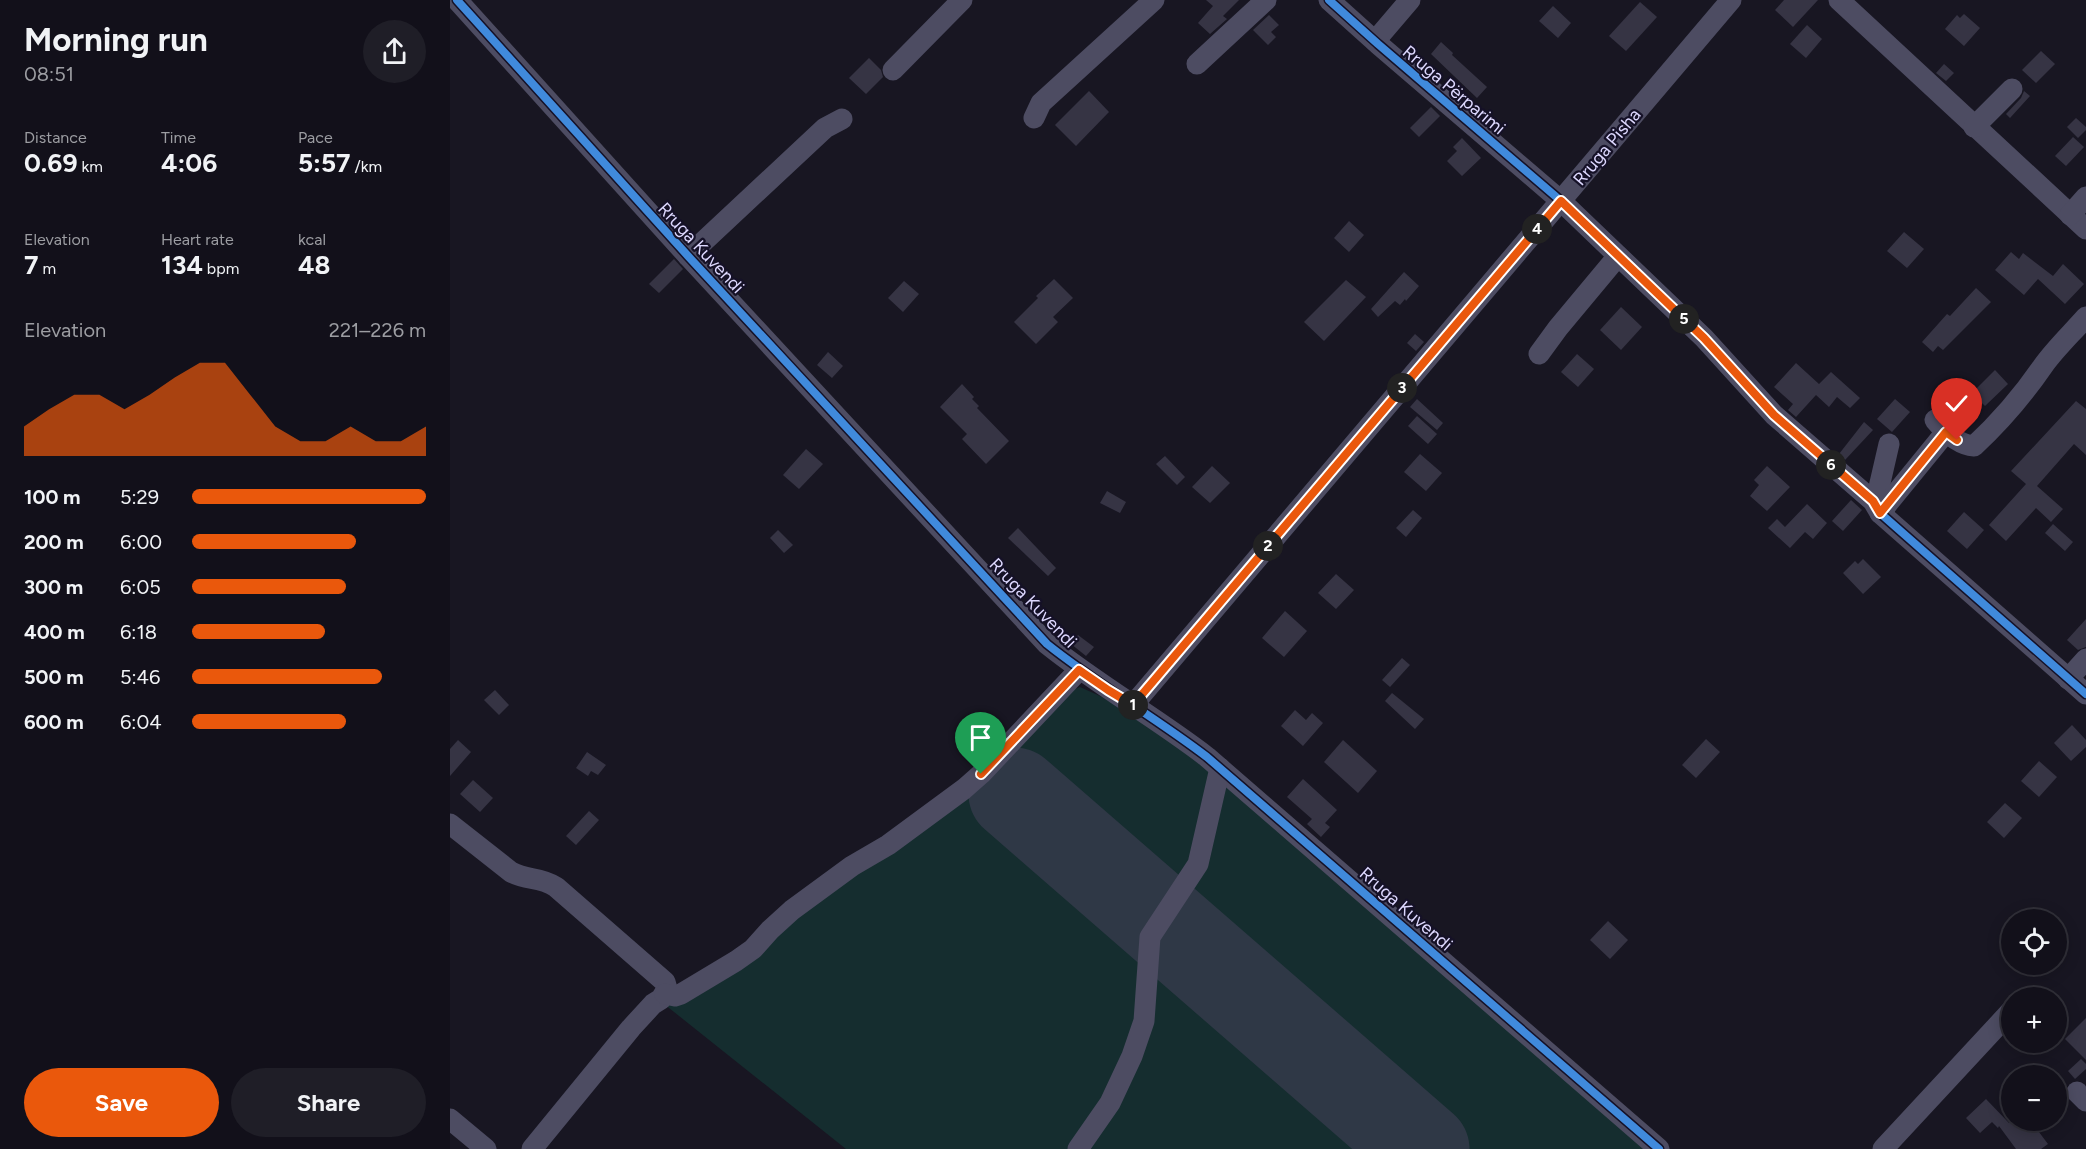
<!DOCTYPE html>
<html lang="en">
<head>
<meta charset="utf-8">
<style>
	body { margin:0; font-family:Figtree,sans-serif; background:#1f1e27; color:#f1f3f6; height:100vh; display:flex; flex-direction:column; font-size:22px; white-space:nowrap }
	* { box-sizing:border-box; margin:0 }
	p { font-size:20px; color:#9c9da2 }
	.icon { flex:none; width:33px; height:33px; fill:none; stroke:currentColor; stroke-width:2; stroke-linecap:round; stroke-linejoin:round }
	.map { position:relative; flex:1; overflow:hidden }
	.side { display:flex; flex-direction:column; background:#12101a; width:450px }
	.side>* { flex:none }
	.controls { position:absolute; left:1551px; top:909px; display:grid; gap:12px }
	.controls a { display:grid; place-items:center; width:66px; height:66px; border-radius:50%; background:#12101a; box-shadow:0 3px 15px #0003,0 0 0 2px #313039; font-size:30px }
	.pin { position:absolute; display:grid; place-items:center; width:51px; height:51px; color:#fff; margin:-62px -26px; border-radius:50% 50% 50% 0; rotate:-45deg; box-shadow:0 0 6px #0007 }
	.pin .icon { rotate:45deg }
	.km { position:absolute; width:30px; height:30px; margin:-15px; border-radius:50%; background:#222; color:#fff; font-size:16px; line-height:30px; text-align:center }
	.round { display:grid; place-items:center; flex:none; width:63px; height:63px; border-radius:32px; background:#1f1e27 }
	.overview { display:flex; align-items:center; justify-content:space-between; height:102px; padding:0 24px }
	h1 { font-size:33px; font-weight:700; line-height:45px }
	.metrics { display:grid; grid-template-columns:repeat(3,1fr); gap:9px; height:102px; padding:6px 24px }
	.metrics div { display:grid; align-content:center }
	.metrics b { font-size:26px; font-weight:700 }
	.metrics small { font-size:16px; font-weight:400 }
	.metrics p { font-size:16px }
	.chart { height:168px; padding:12px 24px }
	.chart p { display:flex; justify-content:space-between }
	.chart svg { width:100%; height:108px; margin-top:6px; fill:#ea580c; opacity:.7 }
	.action { display:flex; gap:12px; margin-top:auto; padding:12px 24px }
	.action a { flex:1; height:69px; border-radius:36px; background:#ea580c; color:#fff; font-size:24px; font-weight:700; line-height:69px; text-align:center }
	.action a+a { background:#1f1e27; color:#f1f3f6 }
	ul { padding:0 24px; list-style:none; font-size:20px }
	li { display:grid; grid-template-columns:96px 72px 1fr; align-items:center; height:45px }
	li i { height:15px; border-radius:8px; background:#ea580c }
	main { display:flex; flex:1; min-height:0 }
	.map>svg:first-child { display:block }
	.green { fill:#152d2f }
	.lines { fill:none; stroke-linecap:round; stroke-linejoin:round }
	.runway { stroke:#2f3846; stroke-width:93 }
	.building { fill:#363444 }
	.minor { stroke:#4d4c62; stroke-width:21 }
	.cycleway-casing { stroke:#151127; stroke-width:11 }
	.cycleway { stroke:#408adc; stroke-width:8 }
	.route-casing { stroke:#fff; stroke-width:12 }
	.route { stroke:#ea580c; stroke-width:8 }
	.labels { text-anchor:middle; dominant-baseline:central; stroke-width:4.5; stroke-linejoin:round; paint-order:stroke }
	.street-label { font-size:18px; fill:#ddd8fe; stroke:#151127 }
</style>
</head>
<body>
<main>
<section class="side">
<div class="overview"><div><h1>Morning run</h1><p>08:51</p></div><a class="round"><svg class="icon" aria-label="share" viewBox="0 0 24 24"><path d="M12 15V3M7 8l5-5 5 5M5 13v7h14v-7"/></svg></a></div>
<div class="metrics">
<div><p>Distance</p><b>0.69<small> km</small></b></div>
<div><p>Time</p><b>4:06</b></div>
<div><p>Pace</p><b>5:57<small> /km</small></b></div>
</div>
<div class="metrics">
<div><p>Elevation</p><b>7<small> m</small></b></div>
<div><p>Heart rate</p><b>134<small> bpm</small></b></div>
<div><p>kcal</p><b>48</b></div>
</div>
<div class="chart"><p><span>Elevation</span>221–226 m</p>
<svg viewBox="0 0 160 44" preserveAspectRatio="none"><path d="M0 44V32L10 25L20 19L30 19L40 25L50 19L60 12L70 6L80 6L90 19L100 32L110 38L120 38L130 32L140 38L150 38L160 32V44z"/></svg>
</div>
<ul>
<li><b>100 m</b>5:29<i style="width:100%"></i></li>
<li><b>200 m</b>6:00<i style="width:70%"></i></li>
<li><b>300 m</b>6:05<i style="width:66%"></i></li>
<li><b>400 m</b>6:18<i style="width:57%"></i></li>
<li><b>500 m</b>5:46<i style="width:81%"></i></li>
<li><b>600 m</b>6:04<i style="width:66%"></i></li>
</ul>
<div class="action"><a>Save</a><a>Share</a></div>
</section>
<div class="map">
<svg width="1636" height="1149" viewBox="0 0 1636 1149">
	<rect width="100%" height="100%" fill="#181622"/>
	<!-- green -->
	<polygon class="green" points="630,687 652,697 726,743 1200,1149 396,1149 214,1004 263,982 617,692"/>
	<g class="lines">
		<!-- runway -->
		<polyline class="runway" points="565,794 973,1149"/>
	</g>
	<!-- building -->
	<g class="building">
		<polygon points="756,0 789,0 773,16 777,19 760,34 748,23 763,6"/>
		<polygon points="1334,0 1368,0 1343,27 1325,10"/>
		<polygon points="1190,2 1207,17 1176,51 1159,36"/>
		<polygon points="1103,6 1121,23 1108,38 1089,21"/>
		<polygon points="1514,14 1530,28 1514,46 1495,29 1507,15 1510,18"/>
		<polygon points="819,15 829,25 821,32 826,37 818,45 803,30"/>
		<polygon points="1357,25 1372,39 1356,58 1340,44"/>
		<polygon points="991,42 1003,53 1002,55 1037,87 1027,98 981,54"/>
		<polygon points="1591,51 1605,64 1586,83 1572,70"/>
		<polygon points="419,58 431,70 433,77 416,94 399,78"/>
		<polygon points="1494,64 1504,73 1496,81 1486,73"/>
		<polygon points="639,91 659,112 626,146 605,125"/>
		<polygon points="1574,91 1580,96 1560,118 1556,114 1571,98"/>
		<polygon points="981,107 990,116 969,137 960,128"/>
		<polygon points="1626,118 1636,127 1636,130 1628,138 1617,127"/>
		<polygon points="1623,137 1634,147 1616,166 1605,156"/>
		<polygon points="1012,138 1031,158 1012,176 997,161 1007,151 1003,147"/>
		<polygon points="899,221 914,235 899,252 884,238"/>
		<polygon points="1454,232 1474,249 1457,268 1437,251"/>
		<polygon points="1561,252 1569,259 1573,253 1603,276 1613,264 1634,284 1615,304 1588,279 1574,295 1545,270"/>
		<polygon points="224,259 233,269 209,293 199,284"/>
		<polygon points="954,272 969,286 956,301 955,299 950,305 945,301 928,317 921,309"/>
		<polygon points="604,279 623,298 603,317 608,322 586,344 564,322 588,298 586,296"/>
		<polygon points="896,280 916,297 874,341 854,322"/>
		<polygon points="454,281 469,294 453,312 438,298"/>
		<polygon points="1526,288 1541,302 1493,350 1488,346 1483,352 1472,342 1497,314 1500,316"/>
		<polygon points="1171,307 1192,327 1171,350 1150,330"/>
		<polygon points="965,334 974,342 966,351 957,343"/>
		<polygon points="378,352 393,366 382,378 367,365"/>
		<polygon points="1127,354 1144,369 1128,387 1111,372"/>
		<polygon points="1346,363 1369,384 1381,372 1410,398 1400,408 1387,397 1379,407 1366,395 1346,417 1338,410 1343,404 1324,387"/>
		<polygon points="1545,370 1558,384 1535,406 1522,393"/>
		<polygon points="512,384 524,397 522,399 529,406 527,408 559,441 536,464 512,439 517,434 490,407"/>
		<polygon points="967,399 993,423 987,430 960,407"/>
		<polygon points="1445,399 1460,412 1442,432 1427,419"/>
		<polygon points="1626,401 1636,409 1636,455 1624,444 1587,486 1613,509 1601,522 1586,508 1556,541 1539,525 1576,484 1561,471"/>
		<polygon points="967,416 987,434 978,444 958,426"/>
		<polygon points="1414,422 1423,430 1395,460 1389,454"/>
		<polygon points="356,449 373,464 349,489 333,475"/>
		<polygon points="970,454 992,473 976,491 954,472"/>
		<polygon points="715,456 735,477 727,485 706,464"/>
		<polygon points="762,466 780,483 760,503 742,487"/>
		<polygon points="1317,466 1340,487 1317,511 1300,496 1309,485 1304,480"/>
		<polygon points="657,491 676,502 670,513 650,503"/>
		<polygon points="1401,500 1412,510 1393,531 1382,521"/>
		<polygon points="1357,504 1377,523 1363,539 1355,532 1340,548 1318,528 1327,519 1335,527"/>
		<polygon points="963,510 972,518 956,537 946,528"/>
		<polygon points="1514,512 1534,530 1517,549 1497,531"/>
		<polygon points="1603,524 1623,542 1615,551 1595,533"/>
		<polygon points="568,528 606,568 598,576 558,538"/>
		<polygon points="328,530 343,545 334,553 320,538"/>
		<polygon points="1413,559 1431,577 1413,594 1393,573 1405,561 1408,564"/>
		<polygon points="886,574 904,590 886,609 868,593"/>
		<polygon points="835,611 857,631 834,657 812,638"/>
		<polygon points="1636,619 1636,647 1628,650 1617,640"/>
		<polygon points="628,635 644,647 636,656 621,644"/>
		<polygon points="952,658 960,665 940,687 932,680"/>
		<polygon points="45,690 59,705 49,715 34,700"/>
		<polygon points="942,693 974,719 965,729 935,701"/>
		<polygon points="845,710 856,720 862,713 873,723 853,746 831,726"/>
		<polygon points="1622,725 1636,740 1636,747 1621,761 1604,743"/>
		<polygon points="1256,739 1270,752 1246,778 1232,765"/>
		<polygon points="8,740 21,752 0,776 0,749"/>
		<polygon points="893,740 927,771 908,793 874,762"/>
		<polygon points="137,752 156,765 148,775 141,771 138,776 126,768"/>
		<polygon points="1589,761 1607,777 1589,797 1571,781"/>
		<polygon points="853,779 887,810 875,823 880,827 871,837 857,824 862,819 837,797"/>
		<polygon points="23,780 43,798 30,812 10,794"/>
		<polygon points="1555,803 1572,818 1554,838 1537,822"/>
		<polygon points="139,811 149,820 126,845 116,836"/>
		<polygon points="1158,921 1178,940 1160,959 1140,940"/>
		<polygon points="1636,1018 1636,1060 1615,1039"/>
		<polygon points="1631,1059 1636,1064 1636,1069 1625,1079 1618,1071"/>
		<polygon points="1536,1099 1559,1123 1561,1120 1580,1120 1598,1144 1591,1149 1566,1149 1549,1126 1548,1128 1542,1122 1530,1133 1516,1118"/>
	</g>
	<g class="lines">
		<!-- minor -->
		<g class="minor">
			<path d="M7,0L238,256L597,644C648,685 705,717 757,757L1209,1149"/>
			<polyline points="879,0 928,44 1111,201 1254,338 1324,415 1423,501 1430,513 1636,694"/>
			<polyline points="1389,0 1636,229"/>
			<polyline points="925,41 960,0"/>
			<polyline points="747,64 816,0"/>
			<polyline points="443,70 512,0"/>
			<polyline points="584,118 591,103 704,0"/>
			<polyline points="1524,127 1562,89"/>
			<polyline points="1620,215 1636,197"/>
			<polyline points="238,256 375,128 392,119"/>
			<polyline points="1089,354 1108,328 1168,256"/>
			<path d="M1485,420C1495,432 1508,445 1524,446C1550,422 1573,395 1593,366C1605,349 1622,333 1636,317"/>
			<polyline points="1435,508 1427,496 1439,444"/>
			<polyline points="1430,513 1496,432"/>
			<polyline points="1618,679 1636,659"/>
			<polyline points="683,705 1281,0"/>
			<path d="M0,824L61,872C77,881 89,876 106,887L215,982L217,989L211,999L203,1004L181,1028L82,1149"/>
			<polyline points="215,994 225,996 231,994 286,961 303,949 320,930 342,910 402,866 438,845 514,789 531,774 629,670"/>
			<polyline points="1627,1092 1636,1101"/>
			<polyline points="0,1119 36,1149"/>
			<polyline points="628,1149 660,1103 682,1056 694,1021 700,937 748,864 770,768"/>
			<polyline points="1433,1149 1561,1011"/>
		</g>
		<defs>
			<g id="cycleway">
				<path d="M7,0L238,256L597,644C648,685 705,717 757,757L1209,1149"/>
				<polyline points="879,0 928,44 1111,201 1254,338 1324,415 1423,501 1430,513 1636,694"/>
			</g>
		</defs>
		<!-- cycleway casing -->
		<use href="#cycleway" class="cycleway-casing"/>
		<!-- cycleway -->
		<use href="#cycleway" class="cycleway"/>
	</g>
	<g class="lines">
		<defs>
			<polyline id="route" points="531,774 629,670 658,690 683,705 1111,201 1254,338 1324,415 1423,501 1430,513 1496,432 1507,440"/>
		</defs>
		<!-- route casing -->
		<use href="#route" class="route-casing"/>
		<!-- route -->
		<use href="#route" class="route"/>
	</g>
	<g class="labels">
		<!-- street labels -->
		<g class="street-label">
			<text transform="translate(1004 90) rotate(40)">Rruga Përparimi</text>
			<text transform="translate(1157 147) rotate(-50)">Rruga Pisha</text>
			<text transform="translate(251 248) rotate(47)">Rruga Kuvendi</text>
			<text transform="translate(583 603) rotate(46)">Rruga Kuvendi</text>
			<text transform="translate(956 909) rotate(41)">Rruga Kuvendi</text>
		</g>
	</g>
</svg>
<div class="controls">
<a><svg class="icon" aria-label="locate" viewBox="0 0 24 24"><circle cx="12" cy="12" r="6"/><path d="M12 2v4M12 18v4M2 12h4M18 12h4"/></svg></a>
<a>+</a>
<a>−</a>
</div>
<div class="pin" style="left:531px;top:774px;background:#1e9e55"><svg class="icon" aria-label="arrive" viewBox="0 0 24 24"><path d="M6 21V4h12l-3 4 3 4H6"/></svg></div>
<div class="pin" style="left:1507px;top:440px;background:#d93025"><svg class="icon" aria-label="check" viewBox="0 0 24 24"><path d="M5 12l5 5 9-10"/></svg></div>
<b class="km" style="left:683px;top:705px">1</b>
<b class="km" style="left:818px;top:546px">2</b>
<b class="km" style="left:952px;top:388px">3</b>
<b class="km" style="left:1087px;top:229px">4</b>
<b class="km" style="left:1234px;top:319px">5</b>
<b class="km" style="left:1381px;top:465px">6</b>
</div>
</main>
</body>
</html>
